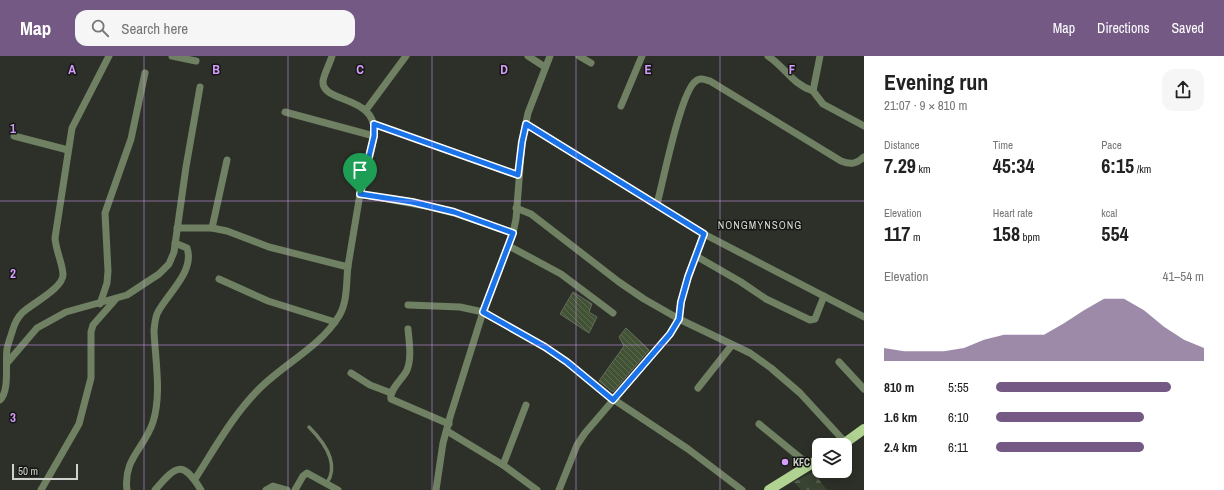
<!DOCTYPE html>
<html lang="en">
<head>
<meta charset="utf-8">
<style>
	body { margin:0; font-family:"Archivo Narrow",sans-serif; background:#f6f6f6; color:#222; height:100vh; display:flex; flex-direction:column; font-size:15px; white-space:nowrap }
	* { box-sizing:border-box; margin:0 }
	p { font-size:13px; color:#767676 }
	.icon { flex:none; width:22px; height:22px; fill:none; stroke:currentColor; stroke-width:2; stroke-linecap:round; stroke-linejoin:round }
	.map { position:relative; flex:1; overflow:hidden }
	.side { display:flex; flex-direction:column; background:#fff; width:360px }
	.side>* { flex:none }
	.controls { position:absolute; left:812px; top:382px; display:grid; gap:8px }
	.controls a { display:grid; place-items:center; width:40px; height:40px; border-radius:8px; background:#fff; box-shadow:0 2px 10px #0003; font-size:20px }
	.scale { position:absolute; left:12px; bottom:10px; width:66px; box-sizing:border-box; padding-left:4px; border:2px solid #d0d3cd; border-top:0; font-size:11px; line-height:14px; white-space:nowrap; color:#d0d3cd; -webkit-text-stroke:3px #151714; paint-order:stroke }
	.pin { position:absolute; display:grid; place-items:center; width:34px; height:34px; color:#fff; margin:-41px -17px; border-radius:50% 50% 50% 0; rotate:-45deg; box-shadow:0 0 4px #0007 }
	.pin .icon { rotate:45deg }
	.round { display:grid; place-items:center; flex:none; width:42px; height:42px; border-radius:12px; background:#f6f6f6 }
	.head { display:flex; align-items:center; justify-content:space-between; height:68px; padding:0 20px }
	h1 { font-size:22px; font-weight:800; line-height:30px }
	.figures { display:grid; grid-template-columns:repeat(3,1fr); gap:6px; height:68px; padding:4px 20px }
	.figures div { display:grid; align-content:center }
	.figures b { font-size:20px; font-weight:800 }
	.figures small { font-size:11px; font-weight:400 }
	.figures p { font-size:11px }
	.chart { height:112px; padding:8px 20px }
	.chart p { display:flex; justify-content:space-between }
	.chart svg { width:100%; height:72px; margin-top:4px; fill:#735984; opacity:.7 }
	ul { padding:0 20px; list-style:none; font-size:13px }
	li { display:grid; grid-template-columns:64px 48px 1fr; align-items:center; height:30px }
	li i { height:10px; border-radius:5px; background:#735984 }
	header { display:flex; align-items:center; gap:24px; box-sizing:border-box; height:56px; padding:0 20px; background:#735984; color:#fff }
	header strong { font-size:19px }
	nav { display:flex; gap:22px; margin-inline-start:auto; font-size:14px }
	.search { width:280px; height:36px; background:#f6f6f6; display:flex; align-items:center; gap:10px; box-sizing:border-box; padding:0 14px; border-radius:12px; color:#767676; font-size:15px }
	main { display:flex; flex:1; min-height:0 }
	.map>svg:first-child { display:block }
	.forest { fill:url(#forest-firs) }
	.building { fill:url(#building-back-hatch); stroke:#666b61 }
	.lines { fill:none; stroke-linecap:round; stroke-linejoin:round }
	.lane { stroke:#708062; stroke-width:3.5 }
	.street { stroke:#708062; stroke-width:7 }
	.primary { stroke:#b0d392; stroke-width:10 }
	.route-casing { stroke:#fff; stroke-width:8 }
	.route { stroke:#1a73e8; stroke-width:5 }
	.grid { fill:none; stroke:#d59cfb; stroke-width:1; stroke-opacity:0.55 }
	.poi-dot { fill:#d59cfb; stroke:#151714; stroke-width:1.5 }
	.labels { text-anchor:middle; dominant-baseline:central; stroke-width:3; stroke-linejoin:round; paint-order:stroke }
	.poi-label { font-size:10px; font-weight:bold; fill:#d0d3cd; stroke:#151714; text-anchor:start }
	.neighbourhood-label { font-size:11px; letter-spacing:1px; fill:#d0d3cd; stroke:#151714 }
	.grid-label { font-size:13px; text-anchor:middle; font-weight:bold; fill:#d59cfb; stroke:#151714; stroke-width:3; stroke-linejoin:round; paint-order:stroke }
</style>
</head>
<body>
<header>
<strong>Map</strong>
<div class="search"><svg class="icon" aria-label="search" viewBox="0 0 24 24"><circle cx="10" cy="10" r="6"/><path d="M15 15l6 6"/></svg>Search here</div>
<nav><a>Map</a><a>Directions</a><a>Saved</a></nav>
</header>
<main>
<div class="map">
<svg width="864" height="434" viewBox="0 0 864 434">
	<defs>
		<pattern id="forest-firs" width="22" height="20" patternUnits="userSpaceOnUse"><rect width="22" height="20" fill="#394331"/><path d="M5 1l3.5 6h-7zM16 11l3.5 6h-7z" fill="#555d4e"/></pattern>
		<pattern id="building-back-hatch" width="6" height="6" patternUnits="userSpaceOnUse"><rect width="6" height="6" fill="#425235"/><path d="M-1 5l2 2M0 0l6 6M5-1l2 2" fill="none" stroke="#5c6a51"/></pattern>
	</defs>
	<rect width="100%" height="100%" fill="#2c3028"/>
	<!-- forest -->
	<polygon class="forest" points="813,416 827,434 801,434 794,426"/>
	<!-- building -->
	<g class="building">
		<polygon points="573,236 592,248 589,256 597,261 589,277 560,258"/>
		<polygon points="626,272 649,294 613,336 599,325 624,290 619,281"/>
	</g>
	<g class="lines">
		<!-- lane -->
		<path class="lane" d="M309,371C323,385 340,407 327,427"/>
		<!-- street -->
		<g class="street">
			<polyline points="172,0 196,5"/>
			<polyline points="528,0 545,11"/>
			<polyline points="579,0 591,7"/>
			<path d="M768,0C786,12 792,28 813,35"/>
			<polyline points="820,0 813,35 823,48 864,70"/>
			<polyline points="621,50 642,0"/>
			<polyline points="366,54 406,0"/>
			<polyline points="285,56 374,80"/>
			<polyline points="374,68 518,119"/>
			<polyline points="526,68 704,178 864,261"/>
			<polyline points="14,80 68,94"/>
			<polyline points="360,138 431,151 454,157 513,177"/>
			<path d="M657,148C663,126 681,34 696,25C700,21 706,24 710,25L841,105C851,109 856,108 864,101"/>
			<polyline points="516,152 531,158 619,226 644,243 679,263 750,297 771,312 800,337 846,387"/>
			<polyline points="177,172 212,172 227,175 269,191 348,211"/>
			<polyline points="212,172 227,104"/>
			<polyline points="509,190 561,218 613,257"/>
			<polyline points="696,200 741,226 766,243 810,264 815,263 824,240"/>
			<polyline points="219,223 268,245 335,266"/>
			<polyline points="100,248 107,227 108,215 105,157 131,83 145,17"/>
			<polyline points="408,249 460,251 483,256 545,291 567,306 613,343 688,393 742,434"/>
			<path d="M408,273C409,285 412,302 407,314C403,323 389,333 391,343L449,368"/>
			<polyline points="839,306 864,333"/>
			<polyline points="7,307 37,272 66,256 127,239 159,218 169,208 174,196 186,111 200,31"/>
			<polyline points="351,317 370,329 391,337"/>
			<polyline points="698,332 732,289"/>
			<path d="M0,344C10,335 5,306 7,293C8,287 11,280 13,273C15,267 17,262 22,257C31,248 64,232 63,218C62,206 56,195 55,182L72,72L109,0"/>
			<polyline points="759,368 809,409"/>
			<polyline points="447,375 503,409 537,434"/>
			<polyline points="503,409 526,349"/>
			<path d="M195,423C215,392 233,359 259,333C285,307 320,291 339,260C348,245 346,226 348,210C352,186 356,162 360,138C364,118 372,99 374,79C378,38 321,48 323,25C324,18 330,7 332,0"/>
			<polyline points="41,434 79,368 91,322 91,276 93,269 115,244"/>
			<path d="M127,434C123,403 144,393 153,366C162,338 155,303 154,274C155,267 155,261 158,256C168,237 195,215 187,192L175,187"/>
			<path d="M155,434C176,410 182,403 201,434"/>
			<polyline points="266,434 273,430 287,434"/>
			<polyline points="295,434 303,420 307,417 338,434"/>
			<polyline points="436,434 443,387 450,361 483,256 513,177 516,163 522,86 528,57 550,0"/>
			<polyline points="559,434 577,389 585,377 670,278 679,263 681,246 688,221 704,178"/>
		</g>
		<!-- primary -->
		<g class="primary">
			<polyline points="842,389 864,373"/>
			<polyline points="769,434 819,403"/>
		</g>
	</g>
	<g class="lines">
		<defs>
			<polygon id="route" points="374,68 518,119 522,86 526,68 704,178 688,221 681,246 679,263 670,278 613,344 567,306 545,291 483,256 513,177 454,156 412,146 360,138 374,80"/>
		</defs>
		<!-- route casing -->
		<use href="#route" class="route-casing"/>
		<!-- route -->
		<use href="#route" class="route"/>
	</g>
	<!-- grid -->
	<path class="grid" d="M144,0V434M288,0V434M432,0V434M576,0V434M720,0V434M0,145H864M0,289H864"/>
	<!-- markers -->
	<circle class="poi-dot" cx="785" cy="406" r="4"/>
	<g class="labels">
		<!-- poi labels -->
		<g class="poi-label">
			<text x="793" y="406">KFC</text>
		</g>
		<!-- neighbourhood labels -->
		<g class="neighbourhood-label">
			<text x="760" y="169">NONGMYNSONG</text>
		</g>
	</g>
	<g class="grid-label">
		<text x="72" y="18">A</text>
		<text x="216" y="18">B</text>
		<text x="360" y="18">C</text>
		<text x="504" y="18">D</text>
		<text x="648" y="18">E</text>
		<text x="792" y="18">F</text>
		<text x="13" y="77">1</text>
		<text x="13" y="222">2</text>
		<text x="13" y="366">3</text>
	</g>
</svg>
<div class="controls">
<a><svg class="icon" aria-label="layers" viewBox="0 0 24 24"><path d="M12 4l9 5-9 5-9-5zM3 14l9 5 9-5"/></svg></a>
</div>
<div class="scale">50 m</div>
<div class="pin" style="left:360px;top:138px;background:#1e9e55"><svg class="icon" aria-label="arrive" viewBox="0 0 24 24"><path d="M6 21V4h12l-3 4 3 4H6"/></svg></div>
</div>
<section class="side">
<div class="head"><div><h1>Evening run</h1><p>21:07 · 9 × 810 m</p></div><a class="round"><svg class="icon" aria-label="share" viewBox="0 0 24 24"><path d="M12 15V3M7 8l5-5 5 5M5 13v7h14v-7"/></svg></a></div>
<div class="figures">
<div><p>Distance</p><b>7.29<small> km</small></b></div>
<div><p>Time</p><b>45:34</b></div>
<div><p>Pace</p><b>6:15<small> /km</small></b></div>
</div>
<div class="figures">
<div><p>Elevation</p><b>117<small> m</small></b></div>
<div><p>Heart rate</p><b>158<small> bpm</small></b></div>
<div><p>kcal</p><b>554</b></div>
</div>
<div class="chart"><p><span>Elevation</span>41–54 m</p>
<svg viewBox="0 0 160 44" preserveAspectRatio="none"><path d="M0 44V36L10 38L20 38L30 38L40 36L50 31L60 28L70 28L80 28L90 21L100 13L110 6L120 6L130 13L140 23L150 31L160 36V44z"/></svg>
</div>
<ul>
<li><b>810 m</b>5:55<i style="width:84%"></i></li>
<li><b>1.6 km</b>6:10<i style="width:71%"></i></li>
<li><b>2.4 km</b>6:11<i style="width:71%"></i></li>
</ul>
</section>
</main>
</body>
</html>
